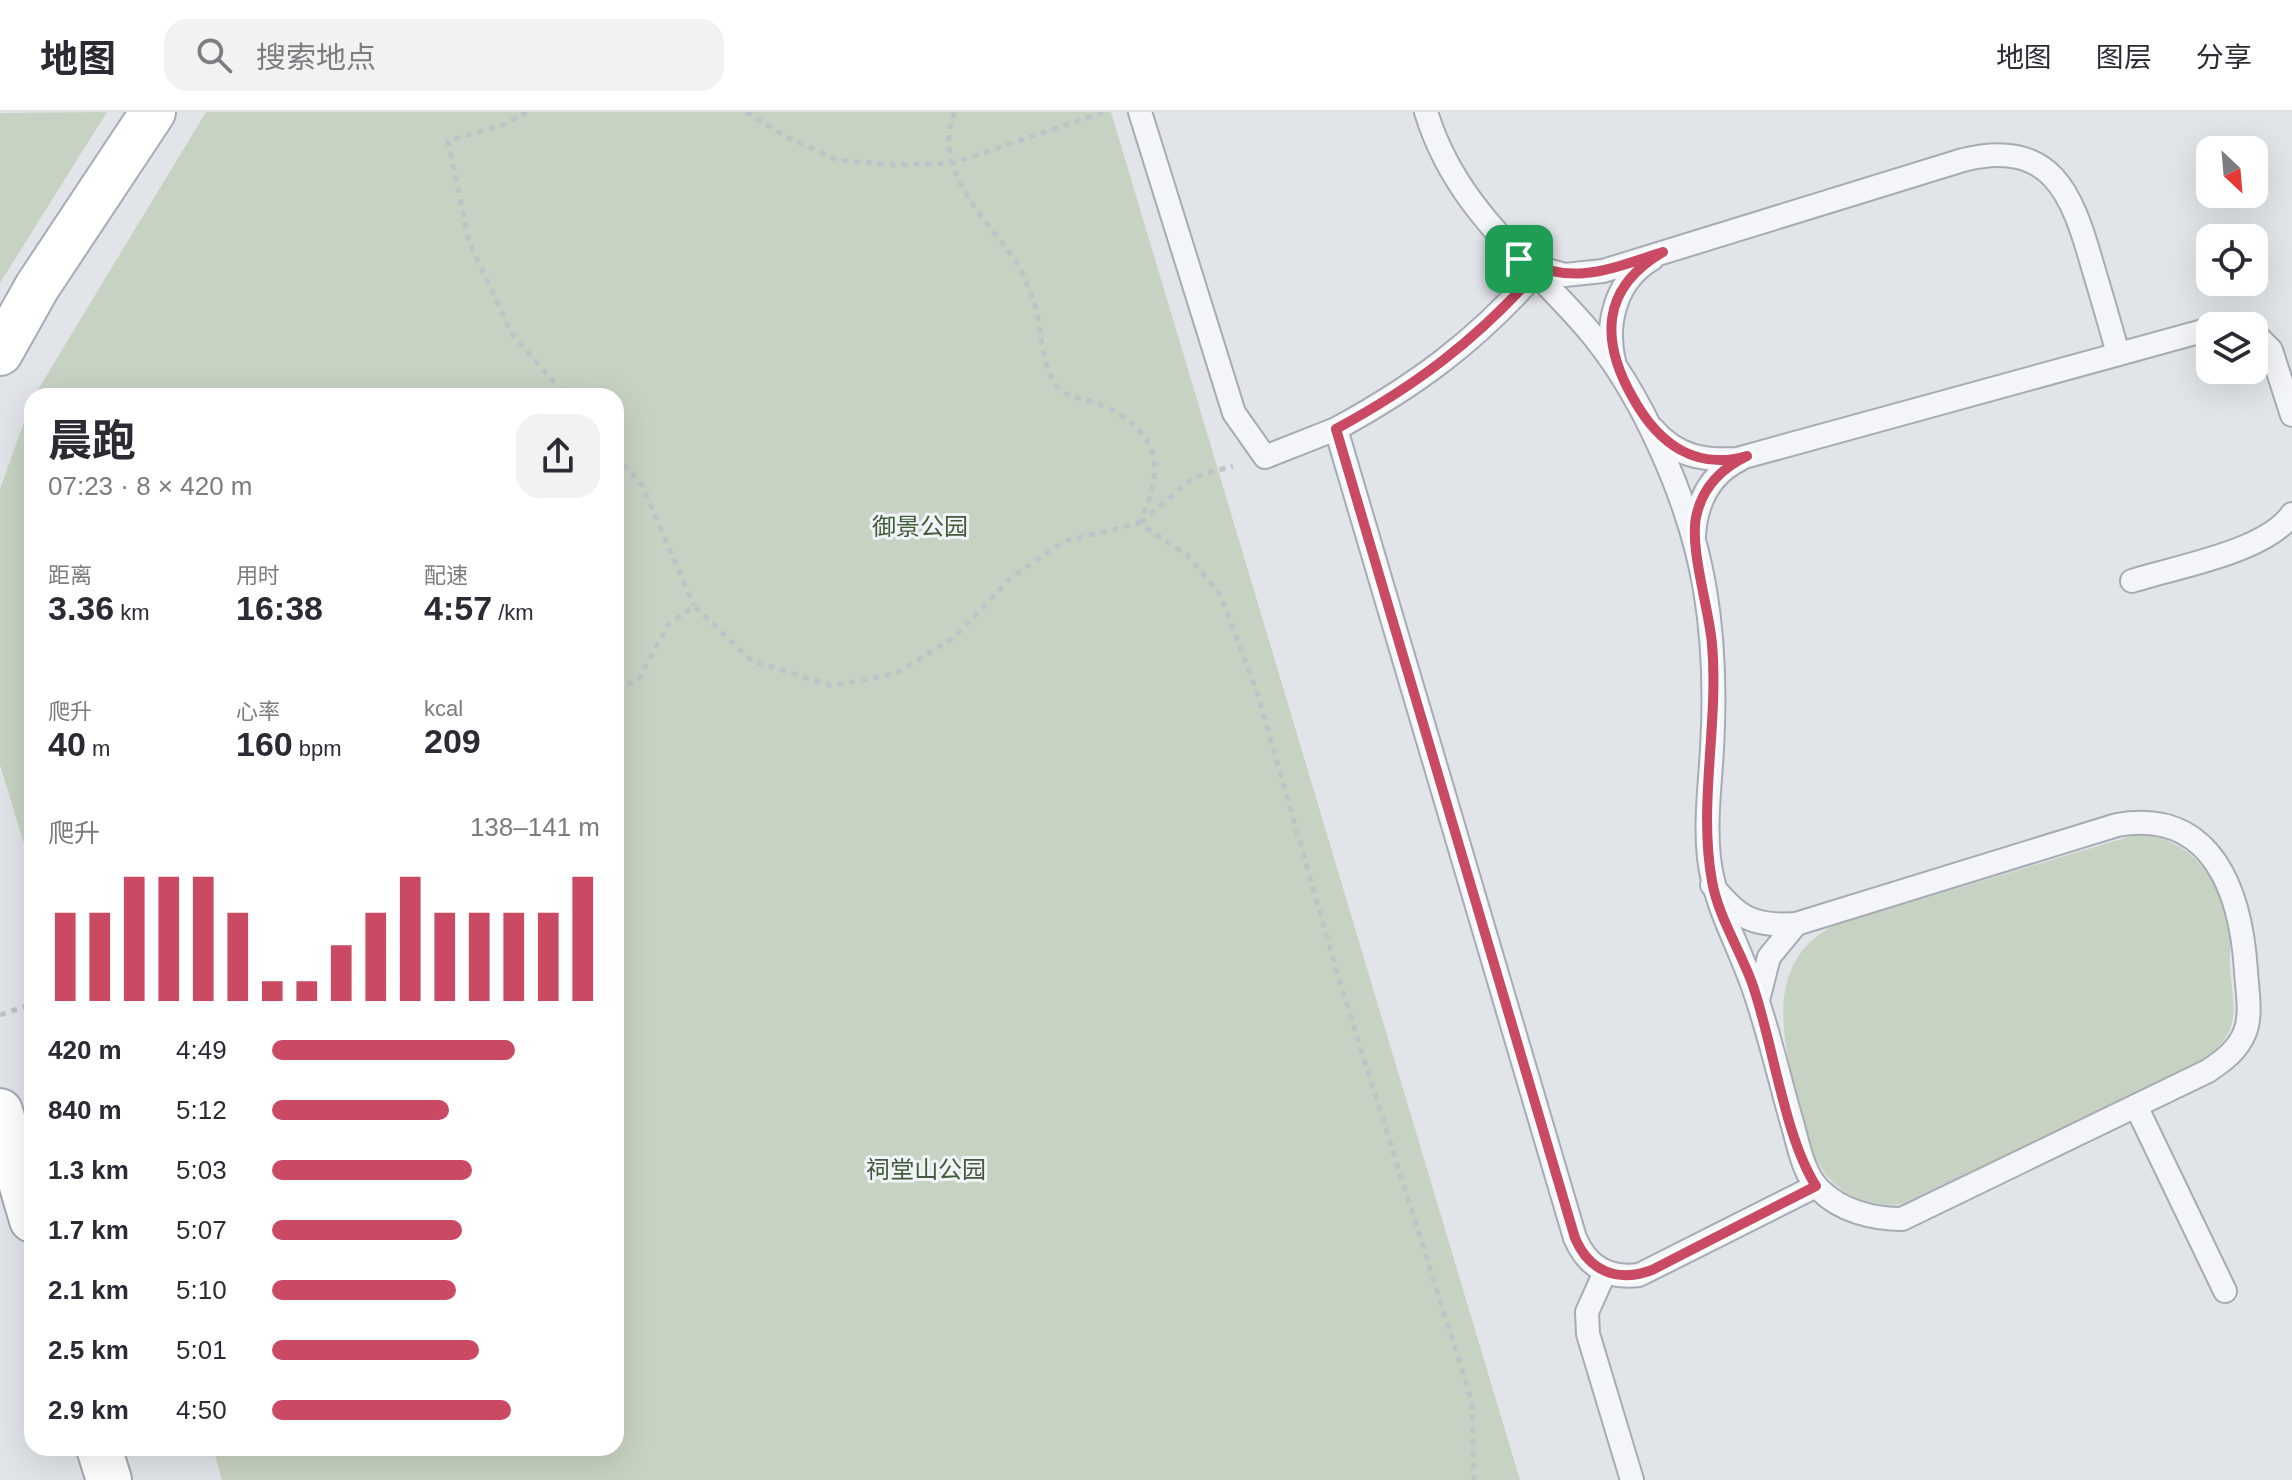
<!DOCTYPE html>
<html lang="zh">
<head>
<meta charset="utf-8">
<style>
	body { margin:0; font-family:Helvetica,"Noto Sans SC",sans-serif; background:#f2f2f3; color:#2b2b33; height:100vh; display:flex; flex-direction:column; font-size:30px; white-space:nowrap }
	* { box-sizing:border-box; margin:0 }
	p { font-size:26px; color:#7c7c81 }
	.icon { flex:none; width:44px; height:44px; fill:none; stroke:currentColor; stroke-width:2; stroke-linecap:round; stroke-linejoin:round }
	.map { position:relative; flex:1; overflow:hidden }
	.panel { position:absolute; left:24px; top:276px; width:600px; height:1068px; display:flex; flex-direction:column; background:#fff; border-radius:24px; box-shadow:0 8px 32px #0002 }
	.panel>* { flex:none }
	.needle { width:52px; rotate:154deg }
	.buttons { position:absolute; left:2196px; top:24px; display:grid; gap:16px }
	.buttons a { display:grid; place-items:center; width:72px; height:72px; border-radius:16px; background:#fff; box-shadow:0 8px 32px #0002; font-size:40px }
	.pin { position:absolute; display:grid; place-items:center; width:68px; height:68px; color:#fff; margin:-34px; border-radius:16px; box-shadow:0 4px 12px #0006 }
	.round { display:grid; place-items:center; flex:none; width:84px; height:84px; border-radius:24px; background:#f2f2f3 }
	.head { display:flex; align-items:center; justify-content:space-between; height:136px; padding:0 24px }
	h1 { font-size:44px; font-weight:700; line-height:60px }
	.metrics { display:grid; grid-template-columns:repeat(3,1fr); gap:12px; height:136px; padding:8px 24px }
	.metrics div { display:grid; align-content:center }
	.metrics b { font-size:34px; font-weight:700 }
	.metrics small { font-size:22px; font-weight:400 }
	.metrics p { font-size:22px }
	.chart { height:224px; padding:16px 24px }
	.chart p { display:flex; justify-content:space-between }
	.chart svg { width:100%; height:144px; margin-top:8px; stroke:#ca4a63; stroke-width:6 }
	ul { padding:0 24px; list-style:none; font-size:26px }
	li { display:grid; grid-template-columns:128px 96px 1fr; align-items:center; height:60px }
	li i { height:20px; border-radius:10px; background:#ca4a63 }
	header { display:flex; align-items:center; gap:48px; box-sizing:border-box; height:112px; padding:0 40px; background:#fff; border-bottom:2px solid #e1e1e2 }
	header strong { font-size:38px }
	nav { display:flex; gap:44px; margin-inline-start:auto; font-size:28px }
	.search { width:560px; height:72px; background:#f2f2f3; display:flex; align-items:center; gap:20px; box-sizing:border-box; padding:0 28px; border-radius:24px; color:#7c7c81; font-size:30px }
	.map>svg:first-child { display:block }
	.green { fill:#c7d3c2 }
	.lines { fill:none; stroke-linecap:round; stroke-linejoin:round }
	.lane-casing { stroke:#a6acb3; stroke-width:26 }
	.secondary-casing { stroke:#a6acb3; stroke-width:48 }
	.primary-casing { stroke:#a1a9b4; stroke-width:48 }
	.path { stroke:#bfc3c8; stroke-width:5; stroke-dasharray:6 6; stroke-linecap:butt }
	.lane { stroke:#f4f5f8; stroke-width:22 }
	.secondary { stroke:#fff; stroke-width:44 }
	.primary { stroke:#fff; stroke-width:44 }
	.route-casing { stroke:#fff; stroke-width:16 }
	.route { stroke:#ca4a63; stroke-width:10 }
	.labels { text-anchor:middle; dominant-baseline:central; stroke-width:6; stroke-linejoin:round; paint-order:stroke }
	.park-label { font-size:24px; fill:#405c38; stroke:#f0f3f7 }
</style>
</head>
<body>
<header>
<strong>地图</strong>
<div class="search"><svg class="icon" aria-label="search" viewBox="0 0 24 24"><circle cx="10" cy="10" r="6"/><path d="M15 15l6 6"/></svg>搜索地点</div>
<nav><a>地图</a><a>图层</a><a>分享</a></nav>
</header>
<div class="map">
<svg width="2292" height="1368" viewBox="0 0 2292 1368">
	<rect width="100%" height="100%" fill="#e1e5e9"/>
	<!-- green -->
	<g class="green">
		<polygon points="107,0 0,171 0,1"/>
		<polygon points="206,0 1111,0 1520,1368 222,1368 213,1336 616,1336 616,284 34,284"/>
		<polygon points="32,288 32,758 0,653 0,377"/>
		<path d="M2138,722C2188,725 2223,767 2230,816C2232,828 2229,841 2230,853C2233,900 2244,920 2199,951L1911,1091C1869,1098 1829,1082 1813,1040C1795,969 1746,857 1835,813Z"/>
	</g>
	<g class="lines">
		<defs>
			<g id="lane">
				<polyline points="1140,0 1234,301 1265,345 1336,317"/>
				<path d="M1426,0C1455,95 1523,143 1584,213C1642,279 1691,392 1705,478C1714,531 1715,584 1712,637C1710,673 1705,710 1709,746C1714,791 1737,830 1752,872C1768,916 1778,962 1791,1007C1798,1030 1802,1061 1820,1078C1841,1099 1873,1107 1902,1107L2208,959C2223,949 2238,938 2245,920C2252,902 2247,878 2246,859C2241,781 2213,696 2117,713L1796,812C1754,815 1738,806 1712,773"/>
				<path d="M1530,153L1565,163L1603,159L1963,48C2051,26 2072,81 2092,152C2101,182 2110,212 2118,242"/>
				<path d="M1535,162C1475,230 1415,274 1336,317L1575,1126C1587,1154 1608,1167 1639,1163L1816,1074"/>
				<polyline points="2254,221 2271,238 2292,303"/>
				<path d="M1614,249C1605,211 1616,168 1652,147"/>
				<path d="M1653,317C1676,344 1703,349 1737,347L2210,217"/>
				<path d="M1694,424C1696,392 1709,363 1739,348"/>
				<path d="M2132,469C2175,455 2266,440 2292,402"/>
				<polyline points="1758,888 1769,845 1796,812"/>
				<polyline points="2136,994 2225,1179"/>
				<polyline points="1605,1160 1587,1200 1588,1222 1632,1368"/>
			</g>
			<polyline id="secondary" points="0,241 37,175 153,0"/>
			<g id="primary">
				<polyline points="0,999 32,1108"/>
				<polyline points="99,1336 109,1368"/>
			</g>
		</defs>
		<!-- lane casing -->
		<use href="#lane" class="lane-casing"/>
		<!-- secondary casing -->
		<use href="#secondary" class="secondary-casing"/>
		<!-- primary casing -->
		<use href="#primary" class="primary-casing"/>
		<!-- path -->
		<g class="path">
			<polyline points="527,0 505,12 448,29 469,130 512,222 566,284"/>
			<polyline points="746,0 785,24 837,48 894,53 953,51 1104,0"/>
			<path d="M955,0C931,53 983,105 1012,144C1021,155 1026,170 1031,182C1045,212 1036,255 1062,279C1069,286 1087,287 1097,291C1158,317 1168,352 1139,411"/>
			<polyline points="616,343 642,373 694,494"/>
			<polyline points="1141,410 1194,365 1233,354"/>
			<polyline points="616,577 638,568 669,512 694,494 752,549 833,574 897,561 953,526 1013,464 1065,429 1139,411 1187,443 1220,482 1257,580 1341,874 1472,1290 1474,1368"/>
			<polyline points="0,903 32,892"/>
		</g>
		<!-- lane -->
		<use href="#lane" class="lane"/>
		<!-- secondary -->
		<use href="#secondary" class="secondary"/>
		<!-- primary -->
		<use href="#primary" class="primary"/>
	</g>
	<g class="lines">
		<defs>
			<path id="route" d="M1663,140C1601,176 1600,228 1633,286C1658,331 1695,359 1747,344C1722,356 1704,373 1697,401C1688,433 1709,495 1712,532C1719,611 1698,692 1712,769C1718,804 1740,838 1752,871C1773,930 1784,1024 1816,1074L1652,1158C1617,1171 1589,1159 1575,1126L1336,317C1415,274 1474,230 1535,162L1519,147C1574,175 1609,157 1663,140Z"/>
		</defs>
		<!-- route casing -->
		<use href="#route" class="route-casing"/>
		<!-- route -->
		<use href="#route" class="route"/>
	</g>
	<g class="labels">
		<!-- park labels -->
		<g class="park-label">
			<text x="920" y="414">御景公园</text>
			<text x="926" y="1057">祠堂山公园</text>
		</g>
	</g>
</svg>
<div class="buttons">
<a><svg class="needle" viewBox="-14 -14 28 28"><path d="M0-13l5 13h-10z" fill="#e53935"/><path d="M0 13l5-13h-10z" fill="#7c7c81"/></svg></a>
<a><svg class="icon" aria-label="locate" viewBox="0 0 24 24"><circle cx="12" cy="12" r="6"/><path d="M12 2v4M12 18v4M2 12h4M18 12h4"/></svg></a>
<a><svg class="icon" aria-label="layers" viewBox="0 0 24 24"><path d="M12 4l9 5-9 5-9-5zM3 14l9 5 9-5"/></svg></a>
</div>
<div class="pin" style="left:1519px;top:147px;background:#1e9e55"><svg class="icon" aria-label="arrive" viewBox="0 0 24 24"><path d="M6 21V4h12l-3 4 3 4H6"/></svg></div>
<section class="panel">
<div class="head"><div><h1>晨跑</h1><p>07:23 · 8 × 420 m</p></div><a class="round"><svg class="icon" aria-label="share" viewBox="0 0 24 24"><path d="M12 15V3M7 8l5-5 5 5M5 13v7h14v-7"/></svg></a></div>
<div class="metrics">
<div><p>距离</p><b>3.36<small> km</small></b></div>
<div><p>用时</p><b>16:38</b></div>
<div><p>配速</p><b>4:57<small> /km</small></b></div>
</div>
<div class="metrics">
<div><p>爬升</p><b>40<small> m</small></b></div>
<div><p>心率</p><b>160<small> bpm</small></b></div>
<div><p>kcal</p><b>209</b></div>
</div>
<div class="chart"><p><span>爬升</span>138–141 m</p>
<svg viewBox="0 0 160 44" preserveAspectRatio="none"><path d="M5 44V17M15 44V17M25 44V6M35 44V6M45 44V6M55 44V17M65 44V38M75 44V38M85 44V27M95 44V17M105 44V6M115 44V17M125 44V17M135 44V17M145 44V17M155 44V6"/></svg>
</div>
<ul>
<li><b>420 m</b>4:49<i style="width:74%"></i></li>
<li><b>840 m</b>5:12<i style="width:54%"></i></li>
<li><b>1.3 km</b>5:03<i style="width:61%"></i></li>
<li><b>1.7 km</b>5:07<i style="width:58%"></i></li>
<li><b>2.1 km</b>5:10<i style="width:56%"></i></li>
<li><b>2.5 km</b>5:01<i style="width:63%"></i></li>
<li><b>2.9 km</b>4:50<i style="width:73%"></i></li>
</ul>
</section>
</div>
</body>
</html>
